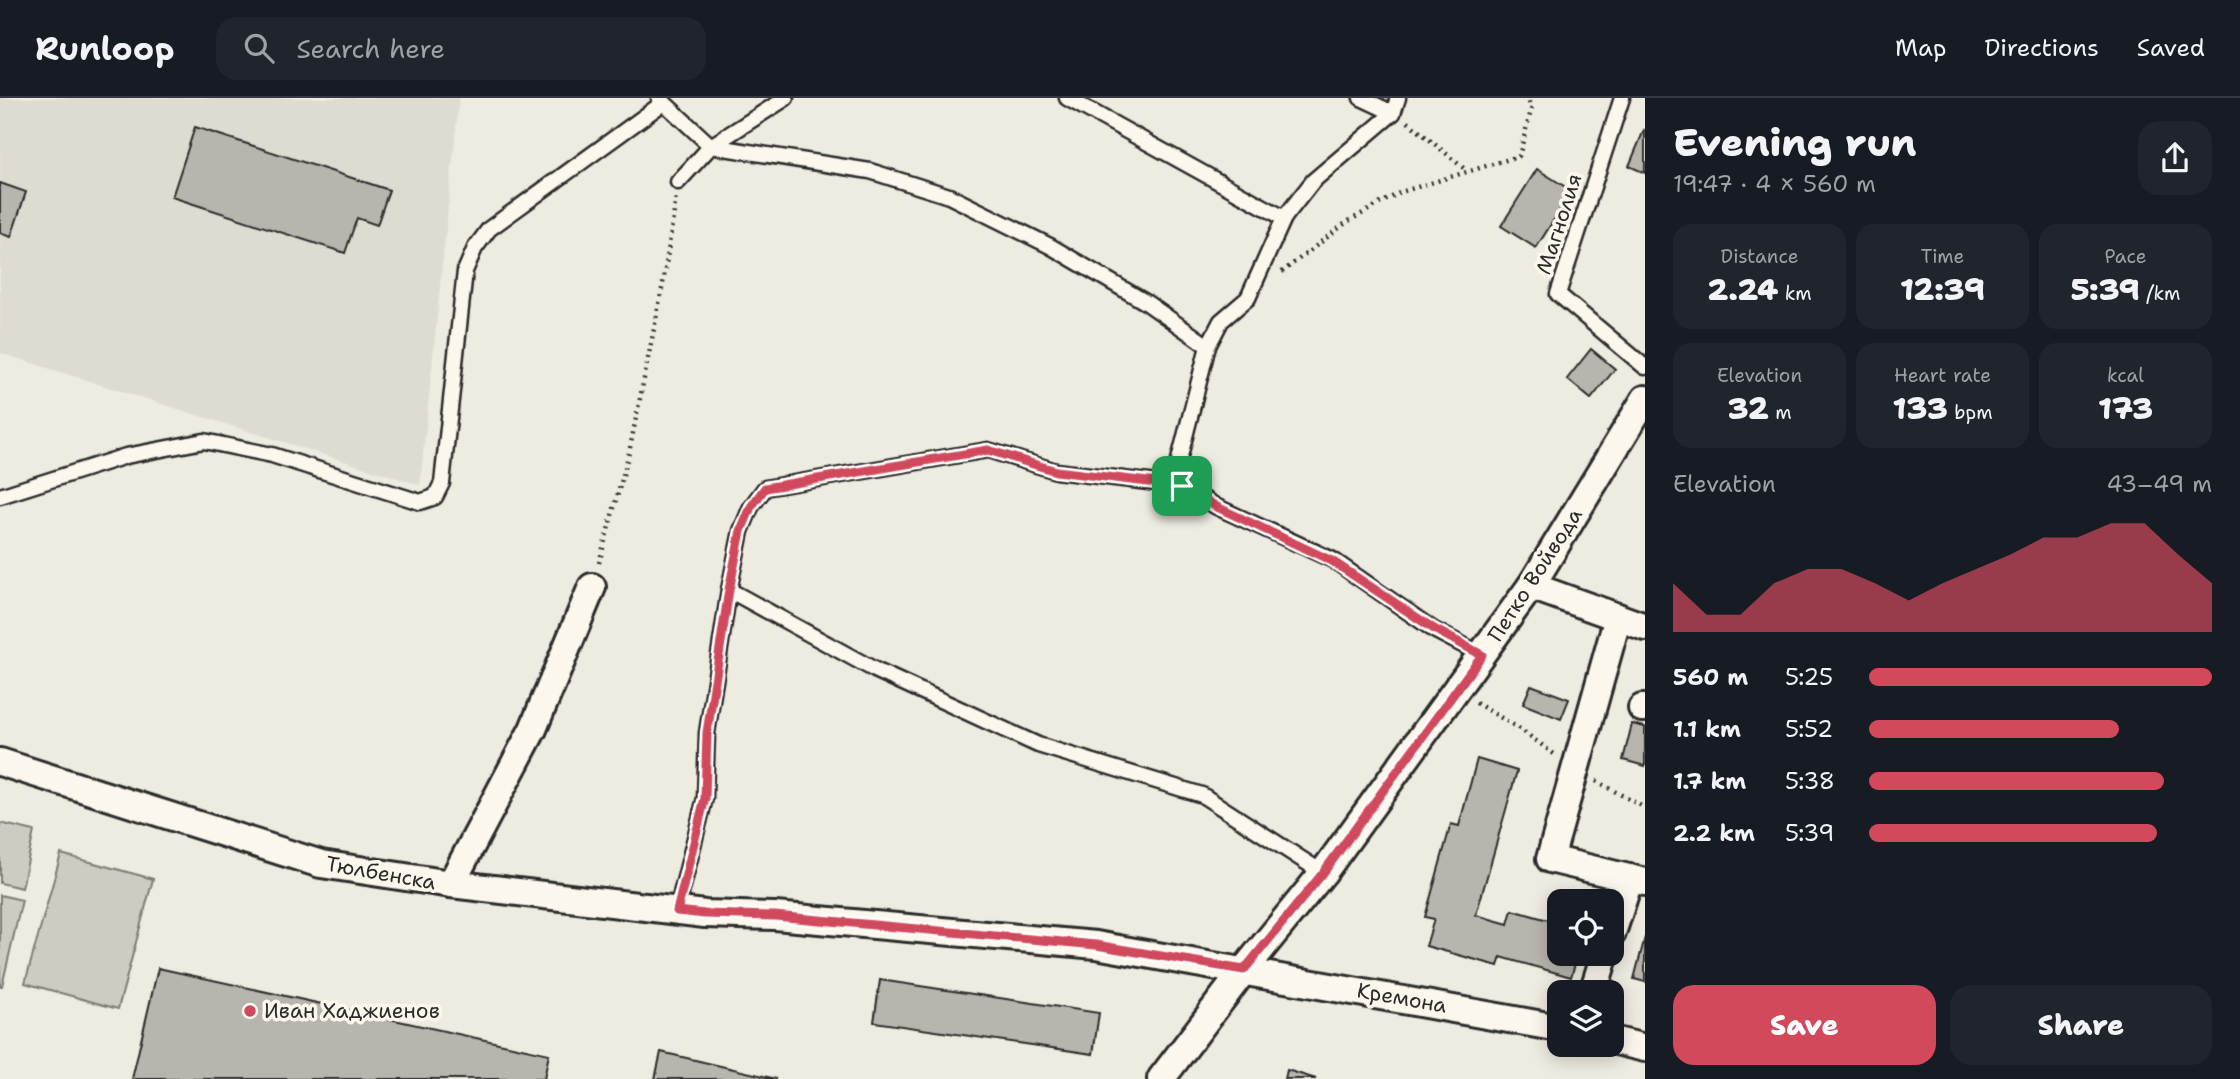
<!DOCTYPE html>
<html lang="en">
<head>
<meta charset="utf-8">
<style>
	body { margin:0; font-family:"Shantell Sans",sans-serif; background:#20242c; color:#f1f3f6; height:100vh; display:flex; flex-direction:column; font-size:26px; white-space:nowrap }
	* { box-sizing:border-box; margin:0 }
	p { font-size:23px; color:#9ea1a6 }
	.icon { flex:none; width:38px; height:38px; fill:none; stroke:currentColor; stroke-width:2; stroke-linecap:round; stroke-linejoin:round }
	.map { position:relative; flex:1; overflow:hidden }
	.details { display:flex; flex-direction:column; background:#171b24; width:595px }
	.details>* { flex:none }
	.fabs { position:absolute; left:1547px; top:791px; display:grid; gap:14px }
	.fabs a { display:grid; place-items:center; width:77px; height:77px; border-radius:14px; background:#171b24; box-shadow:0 4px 18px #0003; font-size:35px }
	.pin { position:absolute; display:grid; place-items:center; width:60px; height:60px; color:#fff; margin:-30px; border-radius:14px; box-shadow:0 4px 10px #0006 }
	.round { display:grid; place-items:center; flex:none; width:74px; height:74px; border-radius:21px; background:#20242c }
	.head { display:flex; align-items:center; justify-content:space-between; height:119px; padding:0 28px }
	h1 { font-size:38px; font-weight:800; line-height:52px }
	.stats { display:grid; grid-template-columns:repeat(3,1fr); gap:10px; height:119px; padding:7px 28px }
	.stats div { display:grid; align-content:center; border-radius:18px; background:#20242c; text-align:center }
	.stats b { font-size:30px; font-weight:800 }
	.stats small { font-size:19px; font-weight:400 }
	.stats p { font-size:19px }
	.chart { height:196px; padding:14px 28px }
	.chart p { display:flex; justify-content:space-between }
	.chart svg { width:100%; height:126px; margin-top:7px; fill:#d1495b; opacity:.7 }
	.action { display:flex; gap:14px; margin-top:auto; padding:14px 28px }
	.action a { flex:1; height:80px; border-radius:21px; background:#d1495b; color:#fff; font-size:28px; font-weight:800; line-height:80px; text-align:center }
	.action a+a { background:#20242c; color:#f1f3f6 }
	ul { padding:0 28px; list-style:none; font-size:23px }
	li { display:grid; grid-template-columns:112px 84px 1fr; align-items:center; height:52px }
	li i { height:18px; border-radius:9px; background:#d1495b }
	header { display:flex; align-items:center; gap:42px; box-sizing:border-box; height:98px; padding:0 35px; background:#171b24; border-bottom:2px solid #363941 }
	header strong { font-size:33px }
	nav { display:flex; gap:38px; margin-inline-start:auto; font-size:24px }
	.search { width:490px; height:63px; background:#20242c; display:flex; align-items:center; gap:18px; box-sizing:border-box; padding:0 24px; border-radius:21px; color:#9ea1a6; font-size:26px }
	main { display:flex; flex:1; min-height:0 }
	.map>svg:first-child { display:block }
	.built { fill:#dedbd1 }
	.green { fill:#cecbc2; stroke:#7c7b76; stroke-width:2 }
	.building { fill:#b8b5ae; stroke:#2b2b2b; stroke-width:2 }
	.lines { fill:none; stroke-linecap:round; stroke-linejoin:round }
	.lane-casing { stroke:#2b2b2b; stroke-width:19 }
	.street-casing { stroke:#2b2b2b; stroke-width:32 }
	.path { stroke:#2b2b2b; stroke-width:4.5; stroke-dasharray:2 5; stroke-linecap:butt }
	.lane { stroke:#fbf7ec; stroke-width:14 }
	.street { stroke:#fbf7ec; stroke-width:26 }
	.route-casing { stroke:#fff; stroke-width:14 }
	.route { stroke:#d1495b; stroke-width:9 }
	.poi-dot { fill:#d1495b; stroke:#fbf7ec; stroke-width:2.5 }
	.labels { text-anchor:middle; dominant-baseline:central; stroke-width:7; stroke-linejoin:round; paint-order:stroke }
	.street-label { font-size:21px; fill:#2b2b2b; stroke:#fbf7ec }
	.poi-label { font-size:21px; fill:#2b2b2b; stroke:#fbf7ec; text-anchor:start }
</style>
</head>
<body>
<header>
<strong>Runloop</strong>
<div class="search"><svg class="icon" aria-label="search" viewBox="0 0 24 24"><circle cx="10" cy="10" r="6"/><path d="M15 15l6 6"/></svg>Search here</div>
<nav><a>Map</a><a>Directions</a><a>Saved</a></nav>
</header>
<main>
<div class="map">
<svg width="1645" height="981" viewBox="0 0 1645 981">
	<rect width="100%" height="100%" fill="#eeebe0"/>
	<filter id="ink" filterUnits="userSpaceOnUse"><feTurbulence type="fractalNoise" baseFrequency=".0143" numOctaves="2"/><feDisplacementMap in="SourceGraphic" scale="14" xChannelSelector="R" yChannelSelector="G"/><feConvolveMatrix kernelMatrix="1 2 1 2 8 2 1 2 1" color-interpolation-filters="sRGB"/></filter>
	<g filter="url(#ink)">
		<!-- built -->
		<polygon class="built" points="0,0 459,0 420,387 0,255"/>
		<!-- green -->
		<g class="green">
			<polygon points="0,725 34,733 22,790 0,785"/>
			<polygon points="61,756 153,781 118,911 25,885"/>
			<polygon points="0,797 22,802 2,888 0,888"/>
		</g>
		<!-- building -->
		<g class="building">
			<polygon points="195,29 389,92 377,127 357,120 345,155 172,99"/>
			<polygon points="1644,32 1645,33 1645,75 1629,68"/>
			<polygon points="1537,71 1572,93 1536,150 1501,128"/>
			<polygon points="0,85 26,94 11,139 0,135"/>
			<polygon points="1591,251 1615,271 1591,301 1567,281"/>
			<polygon points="1531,587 1569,601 1561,621 1523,606"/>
			<polygon points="1632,626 1645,629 1645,668 1623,662"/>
			<polygon points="1477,661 1517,673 1476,817 1508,826 1512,812 1559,825 1559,856 1578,856 1571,879 1501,859 1498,868 1426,848 1434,821 1425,819 1451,726 1459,728"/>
			<polygon points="1645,839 1645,884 1634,881"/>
			<polygon points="158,870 549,956 544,981 132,981"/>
			<polygon points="880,882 1099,915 1093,956 874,924"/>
			<polygon points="661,954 776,981 655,981"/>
			<polygon points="1287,972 1316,981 1285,981"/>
		</g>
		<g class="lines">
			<defs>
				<g id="lane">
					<polyline points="659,0 711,48 870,73 949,98 1050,148 1147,205 1208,248"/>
					<polyline points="1067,0 1284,120"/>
					<polyline points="1361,0 1393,15"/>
					<polyline points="1622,0 1558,196 1645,269"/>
					<polyline points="678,84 711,48 786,0"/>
					<polyline points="1182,388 1217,409 1333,462 1434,532 1482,557"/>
					<polyline points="0,398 126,358 204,343 272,357 420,404 435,399 442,385 465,173 475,150 489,131 663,5"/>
					<polyline points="729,492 875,572 1038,647 1202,697 1323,775"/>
					<polyline points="677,812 705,700 707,635 729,492 741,433 751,409 765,390 988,352 1056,373 1182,388 1177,370 1208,248 1221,223 1248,200 1284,120 1313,83 1393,15 1398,0"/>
				</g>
				<g id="street">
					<polyline points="1531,488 1645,529"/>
					<polyline points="1618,519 1550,761 1645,784"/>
					<polyline points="1642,610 1645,610"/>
					<polyline points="0,664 321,766 451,786 705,816 775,818 1096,847 1559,930"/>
					<polyline points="451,786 533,631 592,489"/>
					<polyline points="1612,835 1630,780"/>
					<polyline points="1593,894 1605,856"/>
					<polyline points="1612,942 1645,950"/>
					<polyline points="1161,981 1244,872 1323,775 1531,488 1645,301"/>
				</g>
			</defs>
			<!-- lane casing -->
			<use href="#lane" class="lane-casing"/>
			<!-- street casing -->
			<use href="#street" class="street-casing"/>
			<!-- path -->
			<g class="path">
				<polyline points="1408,24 1466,72"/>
				<polyline points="1282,174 1347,124 1401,94 1519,58 1532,9 1526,0"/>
				<polyline points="599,465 629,355 663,186 676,100"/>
				<polyline points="1476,605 1520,631 1554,656"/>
				<polyline points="1596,683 1645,710"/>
			</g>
			<!-- lane -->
			<use href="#lane" class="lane"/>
			<!-- street -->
			<use href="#street" class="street"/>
		</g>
	</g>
	<g class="lines" filter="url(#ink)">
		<defs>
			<polygon id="route" points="988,352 1056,373 1182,388 1217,409 1332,463 1434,531 1482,557 1323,775 1244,872 1096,847 775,818 705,816 677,813 705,700 707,635 729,492 741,433 751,409 765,390"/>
		</defs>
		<!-- route casing -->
		<use href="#route" class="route-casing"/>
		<!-- route -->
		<use href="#route" class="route"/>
	</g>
	<!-- markers -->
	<circle class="poi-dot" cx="250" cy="913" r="7"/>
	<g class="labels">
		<!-- street labels -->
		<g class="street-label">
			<text transform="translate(1559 126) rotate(-72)">Магнолия</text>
			<text transform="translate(1535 477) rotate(-57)">Петко Войвода</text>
			<text transform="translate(381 775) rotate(10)">Тюлбенска</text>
			<text transform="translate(1402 900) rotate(10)">Кремона</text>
		</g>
		<!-- poi labels -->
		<g class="poi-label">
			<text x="264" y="913">Иван Хаджиенов</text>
		</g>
	</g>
</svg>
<div class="fabs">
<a><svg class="icon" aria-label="locate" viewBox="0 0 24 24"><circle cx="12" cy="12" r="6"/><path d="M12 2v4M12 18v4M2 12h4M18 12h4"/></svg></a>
<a><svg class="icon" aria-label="layers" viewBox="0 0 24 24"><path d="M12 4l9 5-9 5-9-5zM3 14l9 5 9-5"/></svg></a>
</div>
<div class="pin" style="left:1182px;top:388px;background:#1e9e55"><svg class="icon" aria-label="arrive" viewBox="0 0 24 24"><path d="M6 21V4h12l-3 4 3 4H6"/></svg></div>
</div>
<section class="details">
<div class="head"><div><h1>Evening run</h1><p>19:47 · 4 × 560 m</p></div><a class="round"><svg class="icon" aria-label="share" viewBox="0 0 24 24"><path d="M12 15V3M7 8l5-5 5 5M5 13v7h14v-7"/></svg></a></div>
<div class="stats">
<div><p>Distance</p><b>2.24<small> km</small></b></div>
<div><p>Time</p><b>12:39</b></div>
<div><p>Pace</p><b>5:39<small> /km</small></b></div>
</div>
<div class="stats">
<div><p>Elevation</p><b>32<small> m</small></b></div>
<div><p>Heart rate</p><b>133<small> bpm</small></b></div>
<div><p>kcal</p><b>173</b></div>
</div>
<div class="chart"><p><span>Elevation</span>43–49 m</p>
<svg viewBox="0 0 160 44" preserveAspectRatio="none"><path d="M0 44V27L10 38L20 38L30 27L40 22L50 22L60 27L70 33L80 27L90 22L100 17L110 11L120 11L130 6L140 6L150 17L160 27V44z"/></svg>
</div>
<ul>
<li><b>560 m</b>5:25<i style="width:100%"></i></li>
<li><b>1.1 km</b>5:52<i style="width:73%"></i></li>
<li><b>1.7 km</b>5:38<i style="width:86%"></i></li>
<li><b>2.2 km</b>5:39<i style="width:84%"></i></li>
</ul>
<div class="action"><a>Save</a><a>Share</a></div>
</section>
</main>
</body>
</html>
